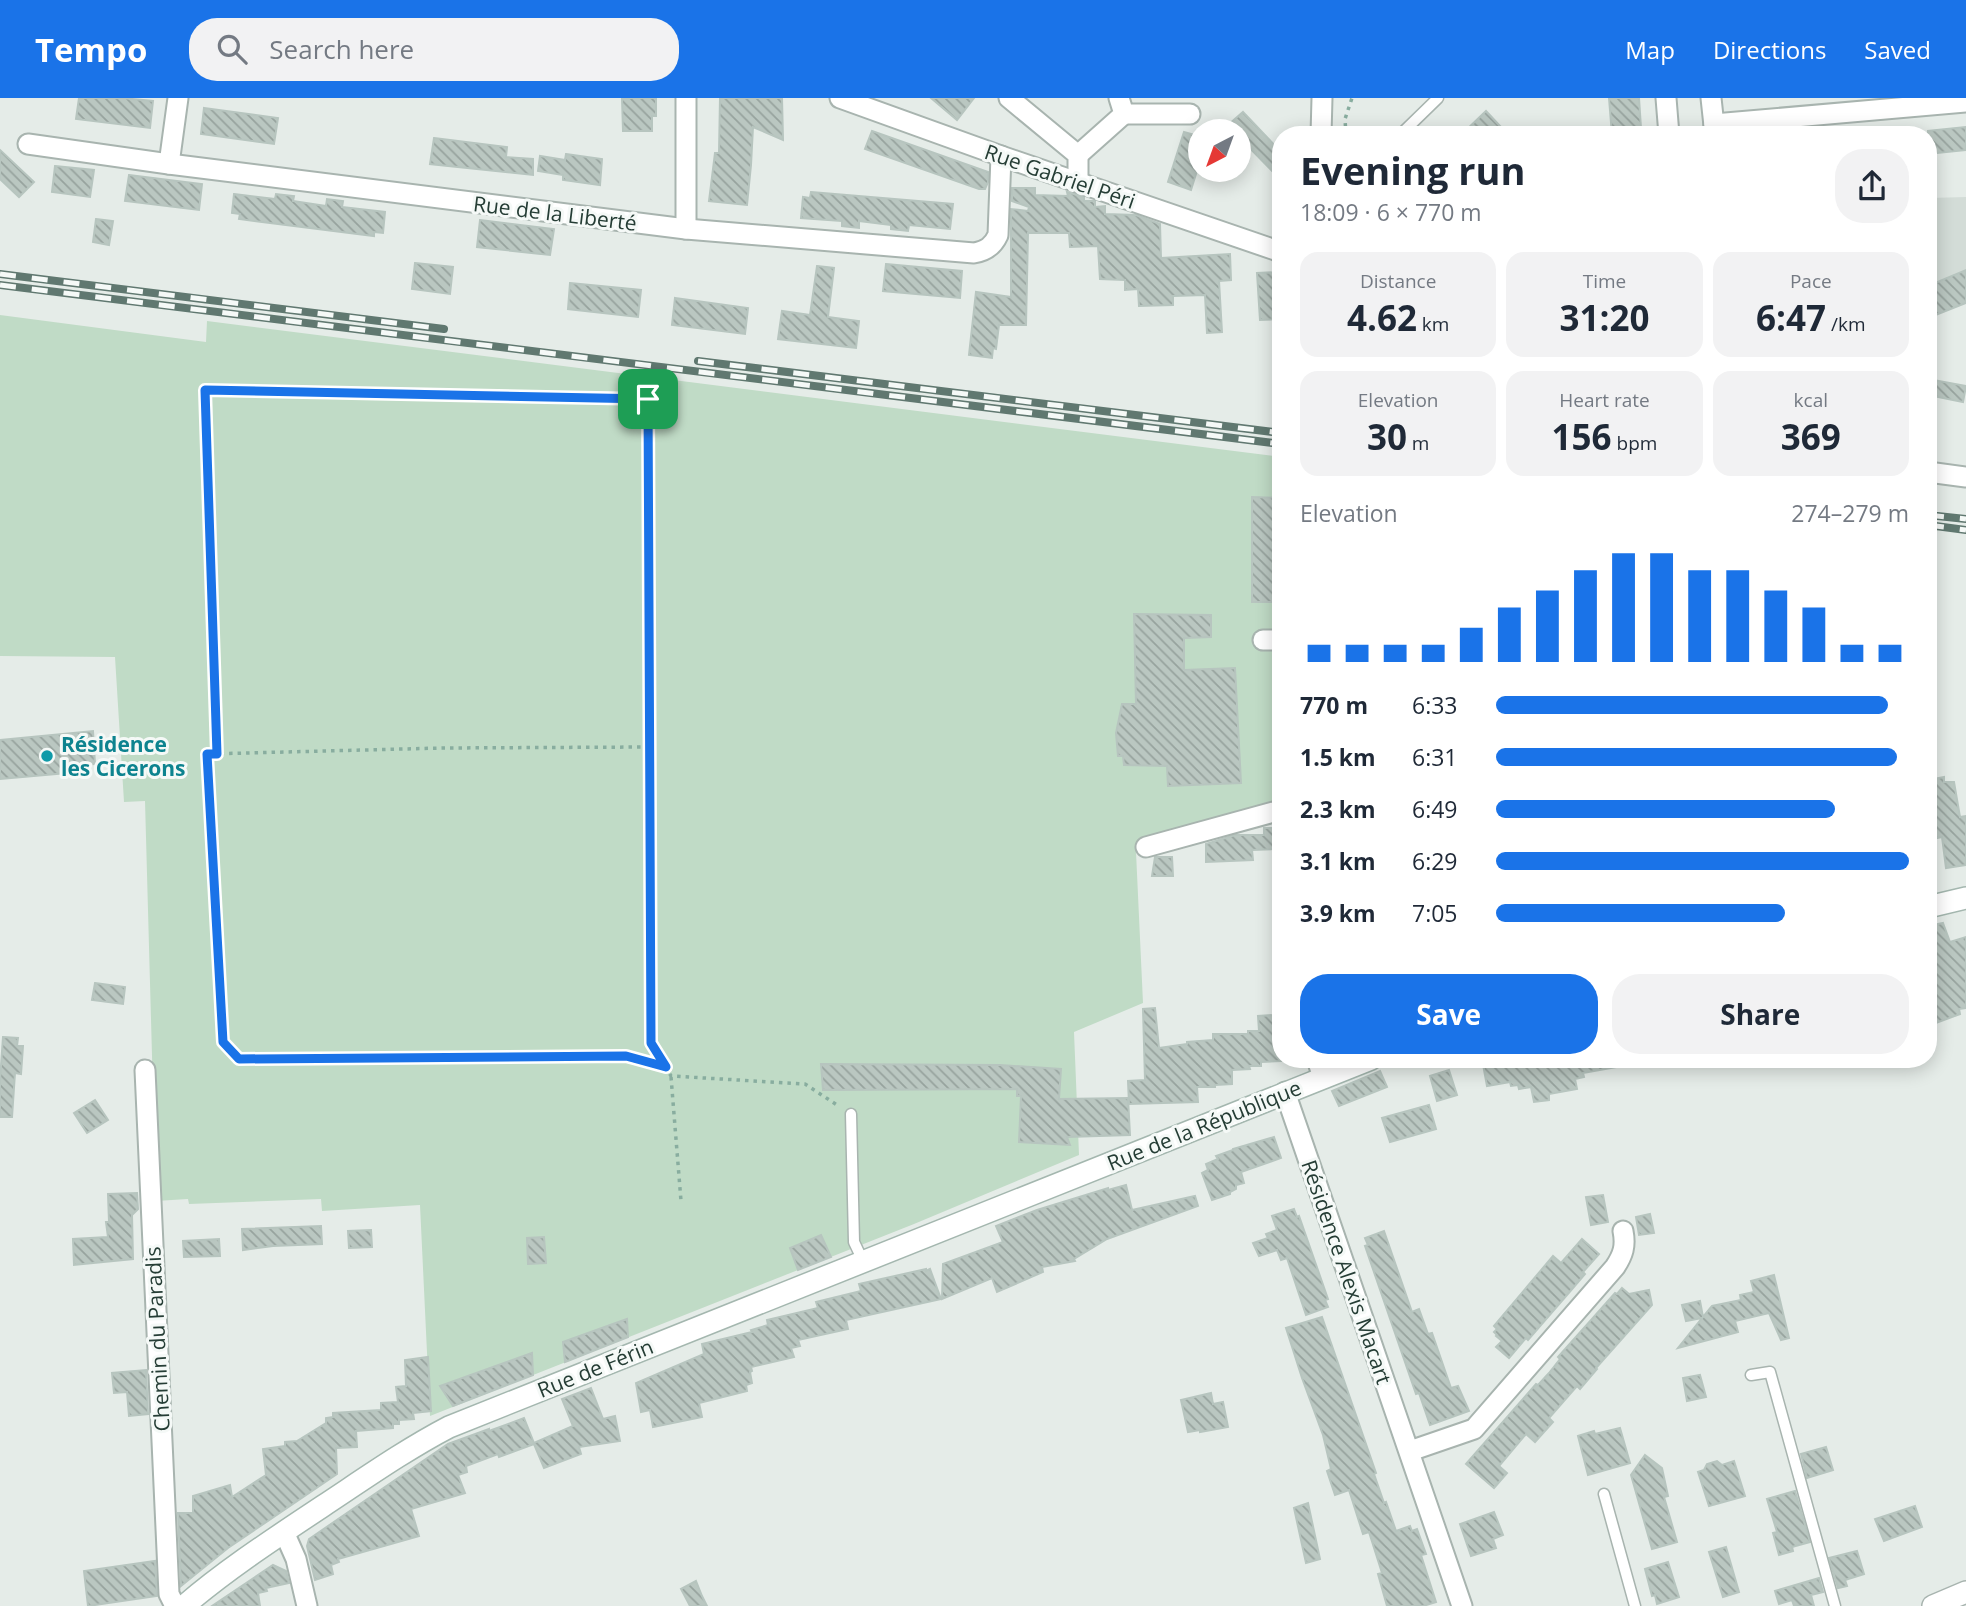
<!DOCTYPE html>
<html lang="en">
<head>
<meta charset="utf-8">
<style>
	body { margin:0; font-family:"Open Sans",sans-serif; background:#f2f2f3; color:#1f2937; height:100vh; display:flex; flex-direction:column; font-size:26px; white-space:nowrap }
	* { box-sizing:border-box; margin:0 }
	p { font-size:23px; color:#747a83 }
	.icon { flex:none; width:38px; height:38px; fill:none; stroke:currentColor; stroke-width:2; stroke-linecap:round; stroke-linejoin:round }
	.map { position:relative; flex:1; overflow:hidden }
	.drawer { position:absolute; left:1272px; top:28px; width:665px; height:942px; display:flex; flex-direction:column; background:#fff; border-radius:28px; box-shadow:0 4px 18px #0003 }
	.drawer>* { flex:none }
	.needle { width:46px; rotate:221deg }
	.fabs { position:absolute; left:1188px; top:21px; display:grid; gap:14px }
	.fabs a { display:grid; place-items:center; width:63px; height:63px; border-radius:50%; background:#fff; box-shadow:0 4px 18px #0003; font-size:35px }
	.pin { position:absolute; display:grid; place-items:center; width:60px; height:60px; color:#fff; margin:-30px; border-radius:14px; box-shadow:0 4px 10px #0006 }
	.round { display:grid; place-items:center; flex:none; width:74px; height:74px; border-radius:28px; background:#f2f2f3 }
	.headline { display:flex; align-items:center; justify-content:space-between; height:119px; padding:0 28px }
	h1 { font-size:38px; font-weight:700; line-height:52px }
	.metrics { display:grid; grid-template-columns:repeat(3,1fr); gap:10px; height:119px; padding:7px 28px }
	.metrics div { display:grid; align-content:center; border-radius:18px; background:#f2f2f3; text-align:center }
	.metrics b { font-size:35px; font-weight:700 }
	.metrics small { font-size:19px; font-weight:400 }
	.metrics p { font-size:19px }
	.chart { height:196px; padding:14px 28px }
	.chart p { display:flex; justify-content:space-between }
	.chart svg { width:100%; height:126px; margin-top:7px; stroke:#1a73e8; stroke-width:6 }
	.primary-button { display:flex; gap:14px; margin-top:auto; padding:14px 28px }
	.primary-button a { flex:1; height:80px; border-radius:28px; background:#1a73e8; color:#fff; font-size:28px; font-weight:700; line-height:80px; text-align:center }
	.primary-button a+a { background:#f2f2f3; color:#1f2937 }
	ul { padding:0 28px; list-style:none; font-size:23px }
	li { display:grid; grid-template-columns:112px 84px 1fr; align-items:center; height:52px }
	li i { height:18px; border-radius:9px; background:#1a73e8 }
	header { display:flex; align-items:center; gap:42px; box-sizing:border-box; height:98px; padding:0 35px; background:#1a73e8; color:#fff }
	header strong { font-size:33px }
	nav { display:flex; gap:38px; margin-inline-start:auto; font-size:24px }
	.search { width:490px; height:63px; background:#f2f2f3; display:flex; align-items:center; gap:18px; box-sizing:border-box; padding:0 24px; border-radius:28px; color:#747a83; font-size:26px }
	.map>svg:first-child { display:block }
	.built { fill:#d3dcd7 }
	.grass { fill:#c0dbc6 }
	.building { fill:url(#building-back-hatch); stroke:#b7c5bf; stroke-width:2 }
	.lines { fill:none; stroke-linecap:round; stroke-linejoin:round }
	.service-casing { stroke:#a8b4af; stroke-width:13 }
	.minor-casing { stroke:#a8b4af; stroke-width:23 }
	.tertiary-casing { stroke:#a8b4af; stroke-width:24 }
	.secondary-casing { stroke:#a4b7af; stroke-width:24 }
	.path { stroke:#88ad9f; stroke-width:3.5; stroke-dasharray:3.5 5; stroke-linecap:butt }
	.service { stroke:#fff; stroke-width:10 }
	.minor { stroke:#fff; stroke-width:19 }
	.tertiary { stroke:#fff; stroke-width:21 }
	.secondary { stroke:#fff; stroke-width:21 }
	.rail-casing { stroke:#607870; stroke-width:8 }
	.rail { stroke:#f5f9f7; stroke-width:5; stroke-dasharray:16; stroke-linecap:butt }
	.route-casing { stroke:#fff; stroke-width:14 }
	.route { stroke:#1a73e8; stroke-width:9 }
	.culture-dot { fill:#0f9aa8; stroke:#f5f9f7; stroke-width:2.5 }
	.labels { text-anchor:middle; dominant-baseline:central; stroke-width:6; stroke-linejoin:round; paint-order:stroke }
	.street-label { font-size:21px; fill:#253d35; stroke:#f5f9f7 }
	.culture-label { font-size:21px; font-weight:bold; fill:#0d838f; stroke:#f5f9f7; text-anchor:start }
</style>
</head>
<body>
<header>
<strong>Tempo</strong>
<div class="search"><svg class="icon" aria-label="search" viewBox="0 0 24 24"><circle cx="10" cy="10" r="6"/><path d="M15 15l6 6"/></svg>Search here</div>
<nav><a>Map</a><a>Directions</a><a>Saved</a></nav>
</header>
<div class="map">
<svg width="1966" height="1508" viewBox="0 0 1966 1508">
	<defs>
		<pattern id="building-back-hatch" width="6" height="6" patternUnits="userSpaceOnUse" patternTransform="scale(1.75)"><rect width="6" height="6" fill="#bac7c1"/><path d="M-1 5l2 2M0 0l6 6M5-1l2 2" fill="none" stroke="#97a39e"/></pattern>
	</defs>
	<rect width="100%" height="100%" fill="#e5ece8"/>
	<!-- built -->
	<polygon class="built" points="1966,99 1966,205 1929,220 1929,100"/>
	<!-- grass -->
	<polygon class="grass" points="0,217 206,244 207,223 1281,359 1281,714 1136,754 1143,905 1074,934 1079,1057 914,1126 430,1318 420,1107 322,1113 321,1101 189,1106 188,1101 156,1103 145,703 124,704 115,559 0,558"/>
	<!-- building -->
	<g class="building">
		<polygon points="79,0 122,0 153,3 150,30 76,21"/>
		<polygon points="622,0 656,0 656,18 652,18 652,33 623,33"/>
		<polygon points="720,0 782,0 783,42 753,29 751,67 747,107 709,103 715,55 719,55"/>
		<polygon points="931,0 974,0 957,22"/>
		<polygon points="1609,0 1639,0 1641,30 1638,31 1638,37 1612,37"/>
		<polygon points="204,10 278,20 274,46 201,36"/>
		<polygon points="1486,13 1500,28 1490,37 1461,37"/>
		<polygon points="1243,14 1281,54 1281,82 1239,39 1239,33 1234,33 1228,27"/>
		<polygon points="1966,29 1966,52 1928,56 1928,33"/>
		<polygon points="872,33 988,74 988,84 985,91 979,91 865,51"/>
		<polygon points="1184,34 1198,38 1194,50 1200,52 1200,63 1191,92 1168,84"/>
		<polygon points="434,40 507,49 506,59 533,61 533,77 430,66"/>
		<polygon points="0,52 34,84 19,99 0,81"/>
		<polygon points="566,56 602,61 600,87 563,82 563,77 538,73 540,58 565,62"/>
		<polygon points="55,68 94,72 90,99 52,94"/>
		<polygon points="129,77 202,86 199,112 125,103"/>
		<polygon points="1012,90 1035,90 1035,97 1068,98 1067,94 1084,99 1084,103 1095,103 1095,109 1105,108 1105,116 1136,117 1160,126 1161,160 1230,156 1231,182 1219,183 1222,234 1207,235 1205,197 1173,198 1173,207 1139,208 1138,191 1125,192 1125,182 1100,181 1098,148 1070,149 1069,135 1028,135 1026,227 999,227 996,251 993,250 992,260 969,257 976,194 1011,199 1011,111 1028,113 1029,109 1012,103"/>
		<polygon points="811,94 953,106 950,131 909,127 908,133 900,132 891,131 891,127 859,123 859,130 842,128 842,123 801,120 803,99 810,100"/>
		<polygon points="234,96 275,101 276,96 294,98 293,103 326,108 327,101 343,103 342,109 385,114 383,135 374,134 374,138 239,121 240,116 232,115"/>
		<polygon points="96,121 113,123 109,147 93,144"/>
		<polygon points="480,122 554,131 550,157 477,149"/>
		<polygon points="415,165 453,169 450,196 412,191"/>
		<polygon points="886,166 962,173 960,200 883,193"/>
		<polygon points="817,168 834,170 828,219 859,223 856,250 778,241 782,213 810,217"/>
		<polygon points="1966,172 1966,205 1928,220 1928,188"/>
		<polygon points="1281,174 1281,221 1260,222 1257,175"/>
		<polygon points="570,185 641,192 638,219 568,211"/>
		<polygon points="675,200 748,210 745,236 672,227"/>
		<polygon points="1928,281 1966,288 1963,304 1928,297"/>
		<polygon points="1252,399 1281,400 1281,504 1252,504"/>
		<polygon points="1134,516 1211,517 1211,539 1184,540 1184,572 1235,570 1241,685 1168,688 1167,668 1124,667 1123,658 1118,658 1116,635 1122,606 1136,606"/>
		<polygon points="93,633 95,666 77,667 78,674 0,681 0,642"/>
		<polygon points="1944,679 1944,684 1954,684 1960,719 1966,718 1966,767 1946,770 1942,739 1928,742 1928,682"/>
		<polygon points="1264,730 1281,730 1281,745 1276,745 1276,751 1252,752 1253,762 1206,764 1206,746 1235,737 1264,737"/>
		<polygon points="1155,759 1172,759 1173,778 1152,778"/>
		<polygon points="1943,825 1950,844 1966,839 1966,910 1959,911 1960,916 1936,925 1928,904 1928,828"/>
		<polygon points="95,885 125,889 123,906 92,902"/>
		<polygon points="1155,910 1159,950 1187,946 1187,944 1213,942 1213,936 1248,936 1248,933 1259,933 1258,918 1274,917 1275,940 1281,940 1281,963 1261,964 1261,968 1249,968 1250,971 1232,972 1232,986 1215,987 1215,989 1197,989 1198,1004 1129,1006 1128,983 1145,982 1143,911"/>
		<polygon points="3,939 18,940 17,948 23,948 21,976 15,975 12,1019 0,1019 0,982"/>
		<polygon points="1482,961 1617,961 1617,969 1583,975 1584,979 1575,981 1577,991 1549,996 1549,1002 1534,1004 1531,989 1519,991 1518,987 1511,988 1510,984 1487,988"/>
		<polygon points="821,966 1000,967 1061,971 1059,1001 1128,1000 1130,1037 1067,1039 1070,1047 1019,1044 1021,998 1017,998 1017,991 823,992"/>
		<polygon points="1449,972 1457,997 1437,1003 1430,978"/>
		<polygon points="1380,973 1387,989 1339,1008 1332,993"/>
		<polygon points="95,1002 108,1022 87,1035 74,1015"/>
		<polygon points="1429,1007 1436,1031 1390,1044 1382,1020"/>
		<polygon points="1274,1039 1281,1060 1241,1074 1244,1085 1236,1087 1236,1091 1230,1094 1230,1096 1212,1102 1202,1075 1208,1072 1206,1066 1218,1061 1216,1058 1233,1052 1233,1051"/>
		<polygon points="1126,1087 1132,1112 1195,1098 1198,1108 1107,1141 1074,1161 1075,1163 1042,1169 1043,1174 997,1194 992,1180 942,1201 943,1166 1003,1144 996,1128 1037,1112 1108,1090 1108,1092"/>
		<polygon points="137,1095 138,1111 132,1117 133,1161 74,1167 73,1141 108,1139 106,1124 109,1124 108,1096"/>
		<polygon points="1603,1097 1608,1124 1591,1127 1586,1099"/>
		<polygon points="1294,1111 1297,1119 1299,1118 1328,1201 1325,1202 1328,1209 1306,1217 1287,1160 1281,1162 1277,1152 1259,1158 1253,1145 1268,1140 1266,1136 1277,1132 1272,1118"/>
		<polygon points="1650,1116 1654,1135 1639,1137 1636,1119"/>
		<polygon points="321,1128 322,1146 273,1148 243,1152 242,1131"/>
		<polygon points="371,1132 372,1149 349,1150 348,1133"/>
		<polygon points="1384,1133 1412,1214 1419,1211 1428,1236 1432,1235 1451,1290 1458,1288 1469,1313 1430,1327 1419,1295 1416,1296 1365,1148 1368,1147 1365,1140"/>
		<polygon points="821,1137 831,1159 798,1172 790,1150"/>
		<polygon points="544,1139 546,1165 528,1166 527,1140"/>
		<polygon points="219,1141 220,1158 184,1159 183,1143"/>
		<polygon points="1582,1141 1599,1156 1583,1174 1585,1176 1573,1190 1528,1242 1526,1240 1509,1260 1496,1249 1502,1243 1496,1238 1497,1237 1494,1234 1497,1231 1494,1228 1553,1158 1561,1165"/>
		<polygon points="926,1171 926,1173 930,1171 941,1201 846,1222 848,1231 798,1242 800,1248 791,1250 794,1259 751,1269 752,1273 750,1274 752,1285 746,1287 747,1293 699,1305 702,1319 653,1329 650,1312 641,1314 636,1285 704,1256 702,1246 752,1234 751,1232 768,1227 767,1222 818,1210 816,1204 861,1193 859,1186"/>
		<polygon points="1774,1177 1789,1240 1781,1242 1769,1215 1735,1223 1738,1234 1678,1250 1702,1220 1686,1223 1682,1207 1700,1203 1703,1219 1712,1208 1741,1202 1740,1197 1754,1194 1751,1183"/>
		<polygon points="1622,1190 1629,1196 1649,1192 1652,1207 1596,1270 1597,1271 1580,1291 1577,1288 1549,1320 1553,1324 1535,1344 1526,1336 1499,1368 1507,1375 1494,1390 1466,1366 1536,1286 1538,1287 1549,1275 1560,1261 1558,1259 1592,1221 1615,1195 1617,1196"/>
		<polygon points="1322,1219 1376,1375 1374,1376 1384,1405 1386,1404 1396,1433 1410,1428 1412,1433 1417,1431 1426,1456 1421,1457 1436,1504 1423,1508 1387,1508 1378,1476 1382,1475 1369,1434 1363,1436 1349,1392 1335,1397 1327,1373 1331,1371 1323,1337 1302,1280 1286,1230"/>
		<polygon points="627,1221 628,1239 565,1264 563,1244"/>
		<polygon points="532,1255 533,1277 453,1308 440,1288"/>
		<polygon points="428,1259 431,1313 413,1315 414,1321 399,1322 399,1326 393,1326 393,1330 356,1333 357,1349 336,1350 337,1376 228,1450 181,1488 178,1415 193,1415 193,1398 230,1387 232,1399 266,1377 263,1351 285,1348 285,1344 297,1343 326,1325 326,1320 333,1319 333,1315 381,1312 381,1305 398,1304 396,1289 406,1288 405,1262"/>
		<polygon points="146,1272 148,1316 129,1318 127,1294 114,1295 112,1275"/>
		<polygon points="1700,1277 1706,1299 1687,1303 1683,1280"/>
		<polygon points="591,1290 603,1321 615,1318 620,1343 579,1349 581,1356 544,1370 534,1346 499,1359 498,1356 466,1368 467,1374 458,1377 465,1395 411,1411 419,1438 338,1461 339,1464 331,1467 333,1476 315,1482 307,1448 309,1441 448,1346 489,1331 489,1333 524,1320 534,1345 573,1328 562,1301"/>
		<polygon points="1211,1295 1213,1306 1223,1304 1228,1329 1200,1334 1200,1332 1188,1334 1181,1302"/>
		<polygon points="1620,1330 1630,1365 1588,1377 1578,1338 1594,1333 1595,1336"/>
		<polygon points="1826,1349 1833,1372 1807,1380 1801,1356"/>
		<polygon points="1645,1357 1662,1370 1668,1398 1664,1399 1677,1444 1652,1451 1631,1377"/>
		<polygon points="1717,1363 1722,1367 1734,1363 1745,1398 1709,1408 1698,1374 1704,1372 1707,1366"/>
		<polygon points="1795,1393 1810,1444 1792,1449 1793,1453 1779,1457 1773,1435 1777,1434 1767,1401"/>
		<polygon points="1308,1405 1320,1461 1306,1465 1294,1410"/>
		<polygon points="1915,1408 1922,1429 1884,1443 1875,1421"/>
		<polygon points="1494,1414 1503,1437 1493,1441 1496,1450 1471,1458 1460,1426"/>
		<polygon points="1726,1449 1739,1494 1723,1499 1709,1454"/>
		<polygon points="1857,1453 1864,1476 1845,1482 1847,1488 1838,1490 1829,1460"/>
		<polygon points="155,1463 157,1498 88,1508 84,1473"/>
		<polygon points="1668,1464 1679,1499 1657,1506 1655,1497 1652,1498 1645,1471"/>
		<polygon points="273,1467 286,1473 289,1485 266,1490 267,1493 258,1495 260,1508 212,1508"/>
		<polygon points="1819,1480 1823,1494 1811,1497 1814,1508 1794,1508 1792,1502 1779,1506 1775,1493"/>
		<polygon points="696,1483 702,1498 707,1508 690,1508 681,1491"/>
	</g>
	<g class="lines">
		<defs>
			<g id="service">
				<polyline points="1400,37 1438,0"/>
				<polyline points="851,1016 854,1144 863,1163"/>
				<polyline points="1751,1277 1770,1274 1835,1508"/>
				<polyline points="1604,1396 1635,1508"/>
			</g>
			<g id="minor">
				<polyline points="840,0 1001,58 1281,154"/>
				<polyline points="1009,0 1078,57 1078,84"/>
				<polyline points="1666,0 1669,37"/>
				<polyline points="1711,0 1715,37"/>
				<polyline points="1124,16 1190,16"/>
				<polyline points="1714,26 1966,4"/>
				<polyline points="1321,37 1322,0"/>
				<path d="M28,46L169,66L686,131L974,155C986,153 993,148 998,137L1001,58"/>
				<polyline points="1078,57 1124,16 1119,0"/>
				<polyline points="169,66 178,0"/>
				<polyline points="686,131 686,0"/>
				<polyline points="1928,374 1966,379"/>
				<polyline points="1263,542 1281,542"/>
				<polyline points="1146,749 1281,712"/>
				<polyline points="1317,961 1323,980"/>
				<polyline points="145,972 169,1496 175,1508"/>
				<polyline points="1285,994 1462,1508"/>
				<path d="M1410,1353L1474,1331L1615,1169C1623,1157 1626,1148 1623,1133"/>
				<polyline points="284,1434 296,1461 307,1508"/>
			</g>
			<polyline id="tertiary" points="1933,1508 1966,1494"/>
			<g id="secondary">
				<polyline points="1928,809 1966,800"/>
				<path d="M184,1508C227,1471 275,1440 323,1408C364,1381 405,1352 449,1329L1371,961"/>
			</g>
		</defs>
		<!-- service casing -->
		<use href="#service" class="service-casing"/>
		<!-- minor casing -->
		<use href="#minor" class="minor-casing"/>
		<!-- tertiary casing -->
		<use href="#tertiary" class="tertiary-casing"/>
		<!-- secondary casing -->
		<use href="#secondary" class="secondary-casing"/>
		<!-- path -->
		<g class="path">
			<polyline points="1346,37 1345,21 1352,0"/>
			<polyline points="649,649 442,650 207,656 223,944 239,961 626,958 664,969"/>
			<polyline points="217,656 205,292 648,301 651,945 671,978 805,986 840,1009"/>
			<polyline points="671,979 681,1103"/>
		</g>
		<!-- service -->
		<use href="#service" class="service"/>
		<!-- minor -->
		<use href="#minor" class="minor"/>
		<!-- tertiary -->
		<use href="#tertiary" class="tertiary"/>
		<!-- secondary -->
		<use href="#secondary" class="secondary"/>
		<defs>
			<g id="rail">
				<polyline points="0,176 444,231"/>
				<polyline points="0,187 1281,346"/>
				<polyline points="698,263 1281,335"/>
				<polyline points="1928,417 1966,421"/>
				<polyline points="1928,427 1966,432"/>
			</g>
		</defs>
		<!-- rail casing -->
		<use href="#rail" class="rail-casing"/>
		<!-- rail -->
		<use href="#rail" class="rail"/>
	</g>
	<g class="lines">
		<defs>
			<polygon id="route" points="205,292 648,301 651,945 666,969 626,958 239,961 223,944 207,656 217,656"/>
		</defs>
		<!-- route casing -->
		<use href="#route" class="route-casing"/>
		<!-- route -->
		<use href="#route" class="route"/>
	</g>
	<!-- markers -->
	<circle class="culture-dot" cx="47" cy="658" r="7"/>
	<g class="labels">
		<!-- street labels -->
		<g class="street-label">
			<text transform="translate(1060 78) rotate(19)">Rue Gabriel Péri</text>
			<text transform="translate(555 115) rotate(7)">Rue de la Liberté</text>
			<text transform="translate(1204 1027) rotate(-22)">Rue de la République</text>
			<text transform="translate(1347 1174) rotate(71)">Résidence Alexis Macart</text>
			<text transform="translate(157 1241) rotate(-93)">Chemin du Paradis</text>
			<text transform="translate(595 1270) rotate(-22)">Rue de Férin</text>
		</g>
		<!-- culture labels -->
		<g class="culture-label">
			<text x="61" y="646">Résidence<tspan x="61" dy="24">les Cicerons</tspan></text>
		</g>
	</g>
</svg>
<div class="fabs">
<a><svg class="needle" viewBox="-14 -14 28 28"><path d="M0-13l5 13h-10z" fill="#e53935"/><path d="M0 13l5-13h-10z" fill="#747a83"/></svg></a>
</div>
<div class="pin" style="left:648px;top:301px;background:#1e9e55"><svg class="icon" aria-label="arrive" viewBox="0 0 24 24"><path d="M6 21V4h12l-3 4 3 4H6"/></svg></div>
<section class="drawer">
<div class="headline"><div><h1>Evening run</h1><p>18:09 · 6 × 770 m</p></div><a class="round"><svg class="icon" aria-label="share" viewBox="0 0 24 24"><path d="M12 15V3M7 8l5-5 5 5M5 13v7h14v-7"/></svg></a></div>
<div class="metrics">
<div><p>Distance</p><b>4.62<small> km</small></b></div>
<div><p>Time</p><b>31:20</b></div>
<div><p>Pace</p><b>6:47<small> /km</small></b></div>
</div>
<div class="metrics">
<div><p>Elevation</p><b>30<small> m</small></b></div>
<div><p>Heart rate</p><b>156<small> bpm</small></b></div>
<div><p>kcal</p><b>369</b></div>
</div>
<div class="chart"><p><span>Elevation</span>274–279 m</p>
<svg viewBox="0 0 160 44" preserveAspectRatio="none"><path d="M5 44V38M15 44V38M25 44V38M35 44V38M45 44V32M55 44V25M65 44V19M75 44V12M85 44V6M95 44V6M105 44V12M115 44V12M125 44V19M135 44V25M145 44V38M155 44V38"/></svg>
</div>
<ul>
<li><b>770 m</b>6:33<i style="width:95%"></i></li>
<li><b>1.5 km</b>6:31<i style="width:97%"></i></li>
<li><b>2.3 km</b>6:49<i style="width:82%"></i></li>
<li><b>3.1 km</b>6:29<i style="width:100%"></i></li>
<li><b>3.9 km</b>7:05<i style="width:70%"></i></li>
</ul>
<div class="primary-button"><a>Save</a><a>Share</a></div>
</section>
</div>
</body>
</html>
